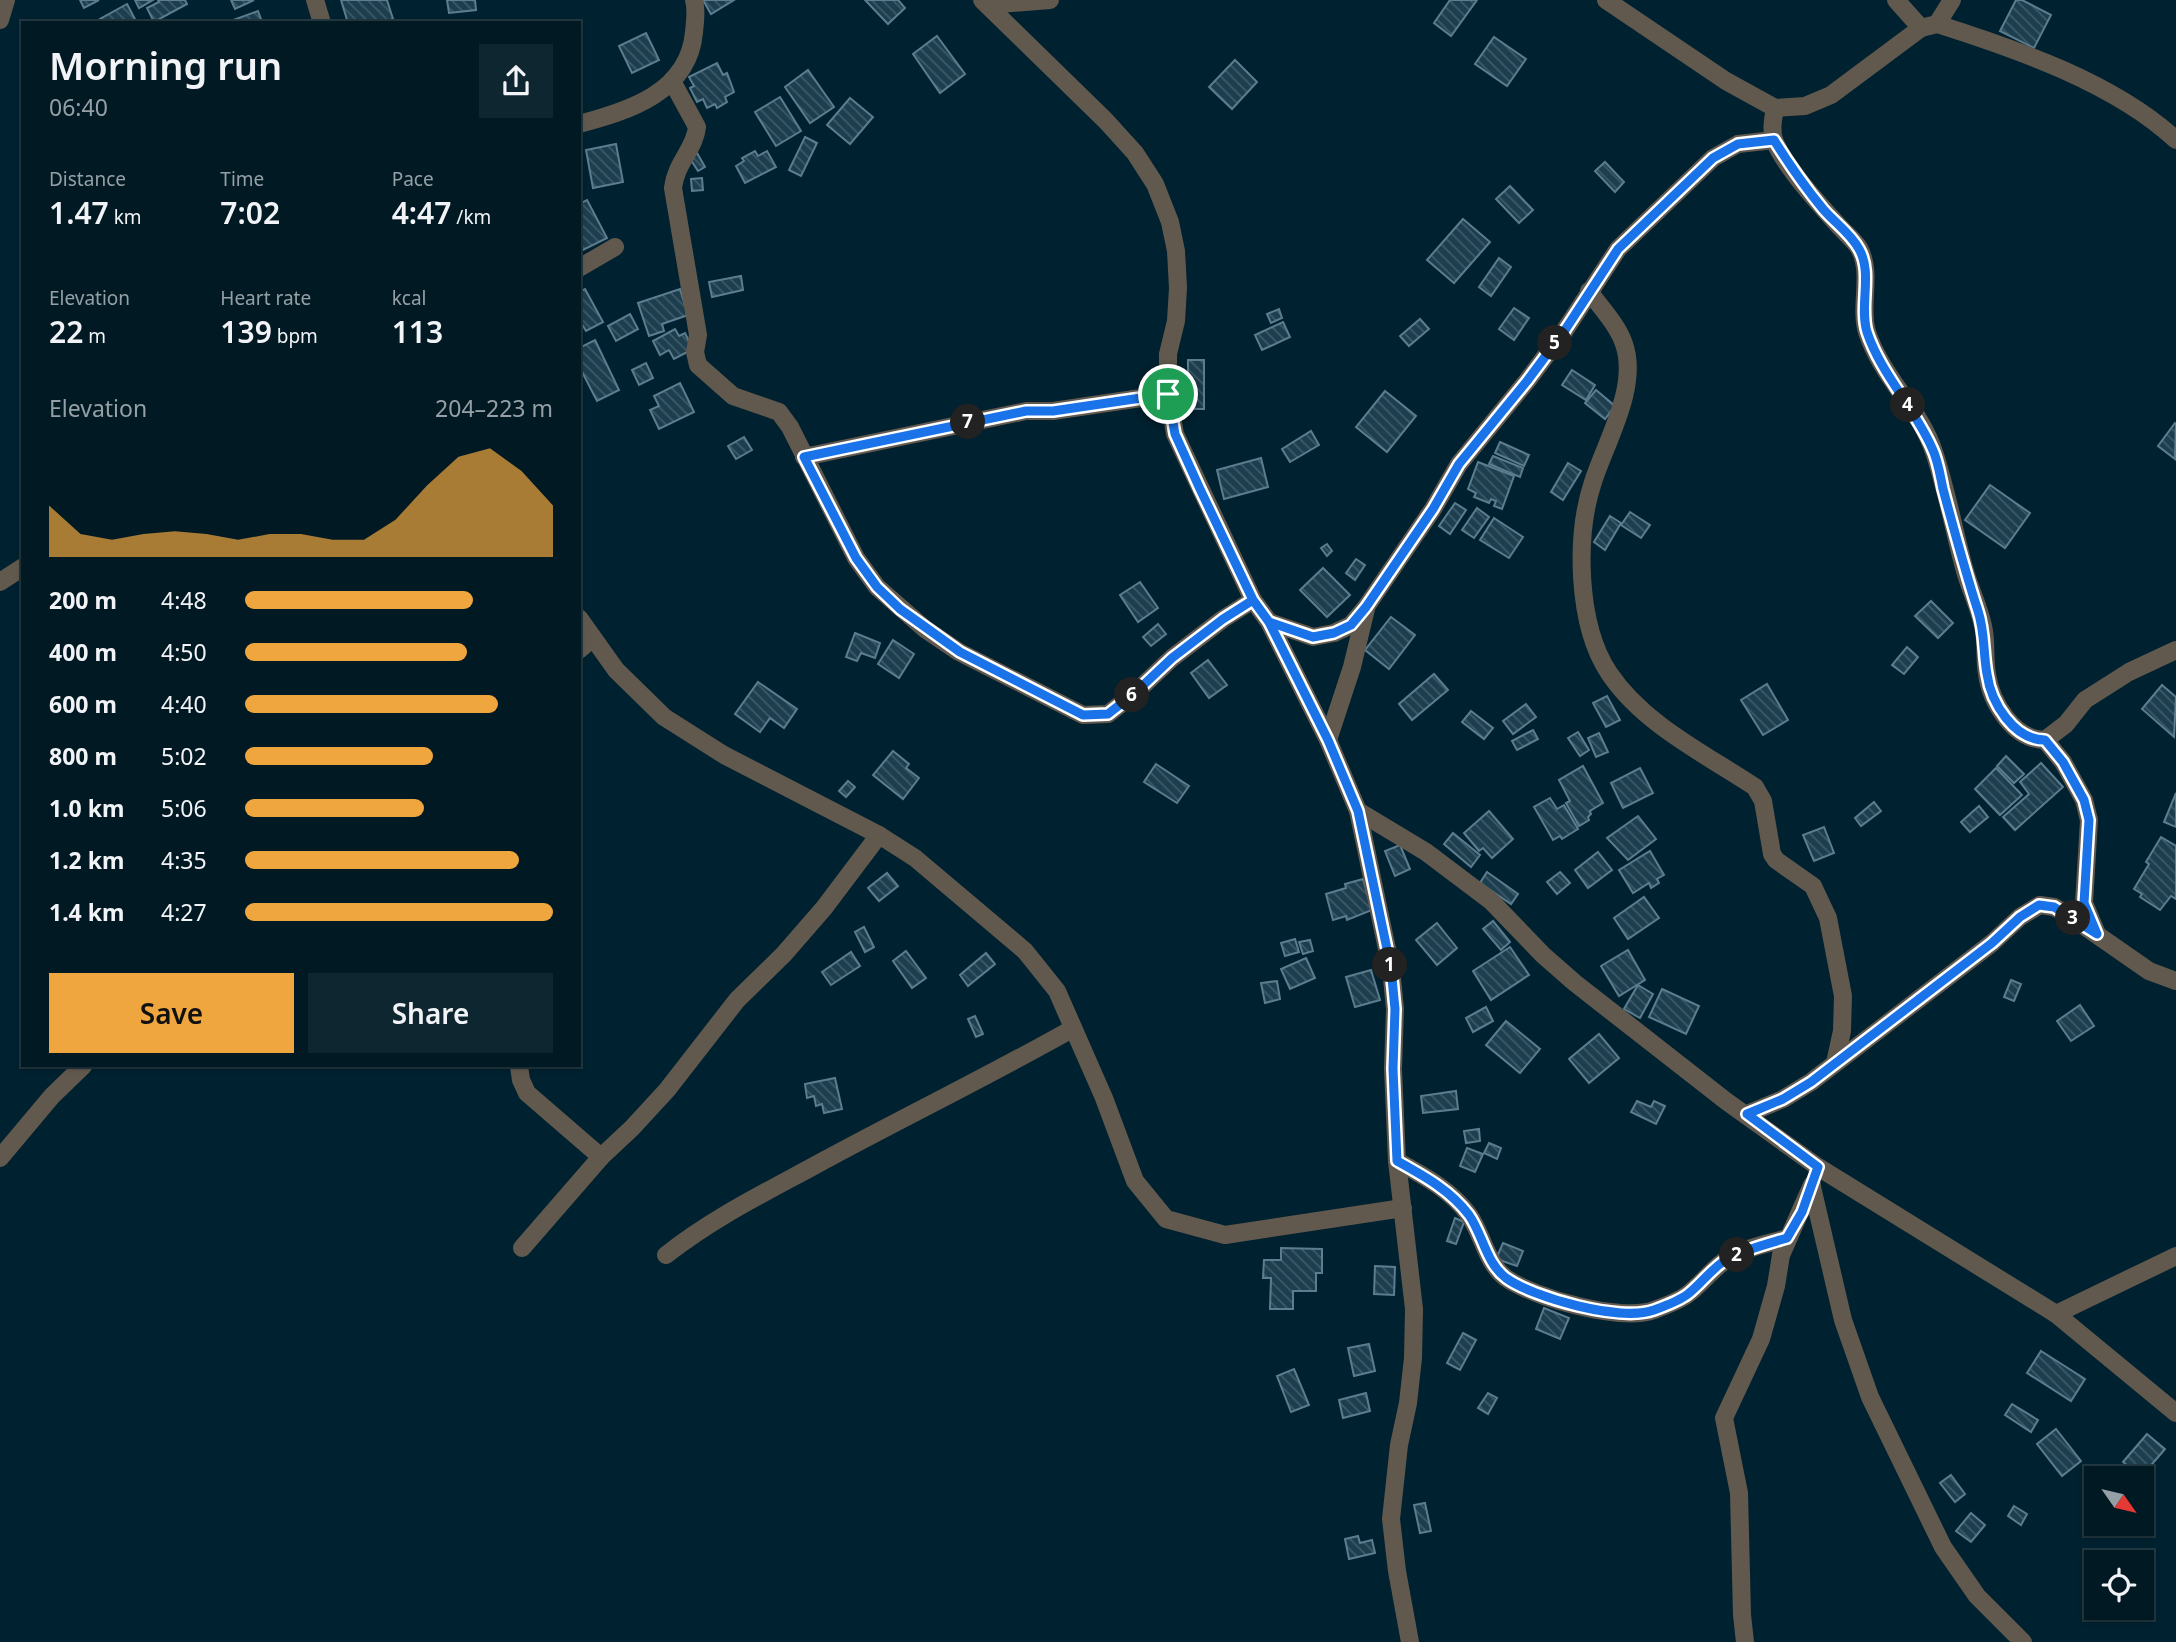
<!DOCTYPE html>
<html lang="en">
<head>
<meta charset="utf-8">
<style>
	body { margin:0; font-family:"Noto Sans",sans-serif; background:#0e2630; color:#f1f3f6; height:100vh; display:flex; flex-direction:column; font-size:26px; white-space:nowrap }
	* { box-sizing:border-box; margin:0 }
	p { font-size:23px; color:#95a0a6 }
	.icon { flex:none; width:38px; height:38px; fill:none; stroke:currentColor; stroke-width:2; stroke-linecap:round; stroke-linejoin:round }
	.map { position:relative; flex:1; overflow:hidden }
	.panel { position:absolute; left:21px; top:21px; width:560px; height:1046px; display:flex; flex-direction:column; background:#001923; border-radius:0px; box-shadow:0 2px 5px #0004,0 0 0 2px #223841 }
	.panel>* { flex:none }
	.needle { width:46px; rotate:124deg }
	.fabs { position:absolute; left:2084px; top:1466px; display:grid; gap:14px }
	.fabs a { display:grid; place-items:center; width:70px; height:70px; border-radius:0px; background:#001923; box-shadow:0 2px 5px #0004,0 0 0 2px #223841; font-size:35px }
	.pin { position:absolute; display:grid; place-items:center; width:60px; height:60px; color:#fff; margin:-30px; border:4px solid #fff; border-radius:50%; box-shadow:0 2px 7px #0007 }
	.km { position:absolute; width:35px; height:35px; margin:-18px; border-radius:50%; background:#222; color:#fff; font-size:19px; line-height:35px; text-align:center }
	.round { display:grid; place-items:center; flex:none; width:74px; height:74px; border-radius:0px; background:#0e2630 }
	.headline { display:flex; align-items:center; justify-content:space-between; height:119px; padding:0 28px }
	h1 { font-size:38px; font-weight:600; line-height:52px }
	.stats { display:grid; grid-template-columns:repeat(3,1fr); gap:10px; height:119px; padding:7px 28px }
	.stats div { display:grid; align-content:center }
	.stats b { font-size:30px; font-weight:600 }
	.stats small { font-size:19px; font-weight:400 }
	.stats p { font-size:19px }
	.chart { height:196px; padding:14px 28px }
	.chart p { display:flex; justify-content:space-between }
	.chart svg { width:100%; height:126px; margin-top:7px; fill:#f0a63e; opacity:.7 }
	.button { display:flex; gap:14px; margin-top:auto; padding:14px 28px }
	.button a { flex:1; height:80px; border-radius:0px; background:#f0a63e; color:#111; font-size:28px; font-weight:600; line-height:80px; text-align:center }
	.button a+a { background:#0e2630; color:#f1f3f6 }
	ul { padding:0 28px; list-style:none; font-size:23px }
	li { display:grid; grid-template-columns:112px 84px 1fr; align-items:center; height:52px }
	li i { height:18px; border-radius:9px; background:#f0a63e }
	.map>svg:first-child { display:block }
	.building { fill:url(#building-back-hatch); stroke:#5b7d8f; stroke-width:2 }
	.lines { fill:none; stroke-linecap:round; stroke-linejoin:round }
	.minor { stroke:#62594e; stroke-width:18 }
	.route-casing { stroke:#fff; stroke-width:14 }
	.route { stroke:#1a73e8; stroke-width:9 }
</style>
</head>
<body>
<div class="map">
<svg width="2176" height="1642" viewBox="0 0 2176 1642">
	<defs>
		<pattern id="building-back-hatch" width="6" height="6" patternUnits="userSpaceOnUse" patternTransform="scale(1.75)"><rect width="6" height="6" fill="#1d3e4e"/><path d="M-1 5l2 2M0 0l6 6M5-1l2 2" fill="none" stroke="#3d5a68"/></pattern>
	</defs>
	<rect width="100%" height="100%" fill="#00212f"/>
	<!-- building -->
	<g class="building">
		<polygon points="80,0 99,0 84,8"/>
		<polygon points="135,0 153,0 139,8"/>
		<polygon points="158,0 185,0 187,4 154,22 147,8 159,2"/>
		<polygon points="231,0 254,0 235,9"/>
		<polygon points="341,0 387,0 393,19 380,23 348,23"/>
		<polygon points="447,0 475,0 476,10 449,13"/>
		<polygon points="703,0 734,0 711,14"/>
		<polygon points="865,0 898,0 905,8 888,24"/>
		<polygon points="1450,0 1477,0 1451,36 1434,23"/>
		<polygon points="2016,0 2022,0 2051,15 2034,48 2000,31"/>
		<polygon points="127,4 137,23 102,23 100,19"/>
		<polygon points="258,11 262,22 225,23"/>
		<polygon points="646,33 659,60 632,73 619,46"/>
		<polygon points="937,36 965,74 940,93 913,54"/>
		<polygon points="1494,37 1526,59 1507,86 1475,64"/>
		<polygon points="1235,60 1257,82 1232,109 1209,87"/>
		<polygon points="717,63 723,75 727,73 734,92 725,97 727,102 717,108 715,104 707,108 703,99 697,102 690,88 694,86 689,77"/>
		<polygon points="808,70 834,107 810,123 785,87"/>
		<polygon points="780,97 801,131 776,146 755,112"/>
		<polygon points="850,98 873,117 850,144 827,125"/>
		<polygon points="805,137 817,143 801,176 789,170"/>
		<polygon points="616,144 623,182 593,188 586,150"/>
		<polygon points="755,151 758,156 767,151 776,167 745,183 736,166 744,161 742,158"/>
		<polygon points="697,153 705,167 698,171 689,157"/>
		<polygon points="1605,162 1624,182 1615,192 1595,171"/>
		<polygon points="702,178 703,190 692,191 691,179"/>
		<polygon points="1510,186 1533,210 1519,223 1496,199"/>
		<polygon points="587,200 607,238 579,252 579,204"/>
		<polygon points="1463,219 1490,242 1454,283 1427,260"/>
		<polygon points="1499,258 1511,267 1491,296 1479,287"/>
		<polygon points="741,276 743,290 712,297 709,282"/>
		<polygon points="585,289 603,322 586,331 579,319 579,292"/>
		<polygon points="680,289 688,315 662,324 664,331 649,336 638,303"/>
		<polygon points="1514,308 1529,318 1514,340 1499,329"/>
		<polygon points="1279,309 1282,318 1271,323 1267,314"/>
		<polygon points="630,314 638,329 616,341 608,326"/>
		<polygon points="1420,319 1429,329 1409,346 1400,336"/>
		<polygon points="1283,322 1290,337 1262,350 1255,335"/>
		<polygon points="675,329 679,336 685,333 693,349 674,359 669,350 660,355 653,341"/>
		<polygon points="595,340 619,390 597,401 579,366 579,348"/>
		<rect x="1188" y="360" width="16" height="49"/>
		<polygon points="646,363 653,378 639,385 632,370"/>
		<polygon points="1572,370 1595,385 1586,400 1562,385"/>
		<polygon points="680,383 694,412 659,429 650,410 659,406 654,396"/>
		<polygon points="1596,390 1615,406 1605,419 1585,403"/>
		<polygon points="1385,391 1416,416 1387,452 1356,427"/>
		<polygon points="2175,423 2176,424 2175,459 2158,446"/>
		<polygon points="1311,431 1319,445 1290,462 1282,449"/>
		<polygon points="744,437 752,450 736,459 728,446"/>
		<polygon points="1500,442 1529,455 1524,466 1495,453"/>
		<polygon points="1493,456 1523,468 1520,477 1489,464"/>
		<polygon points="1261,458 1268,487 1224,499 1217,470"/>
		<polygon points="1478,462 1514,476 1502,509 1494,506 1496,501 1491,499 1489,503 1474,497 1476,493 1468,489"/>
		<polygon points="1568,463 1581,471 1563,500 1551,492"/>
		<polygon points="1990,485 2030,513 2005,548 1965,520"/>
		<polygon points="1455,503 1466,510 1450,534 1439,526"/>
		<polygon points="1477,508 1489,517 1474,538 1462,530"/>
		<polygon points="1630,512 1650,525 1641,538 1621,525"/>
		<polygon points="1610,516 1621,523 1605,550 1594,542"/>
		<polygon points="1494,518 1523,537 1509,558 1480,540"/>
		<polygon points="1327,544 1332,551 1327,556 1321,548"/>
		<polygon points="1356,559 1365,565 1355,580 1346,573"/>
		<polygon points="1323,568 1350,595 1327,617 1300,590"/>
		<polygon points="1140,582 1158,608 1138,622 1120,595"/>
		<polygon points="1931,601 1953,623 1938,638 1915,616"/>
		<polygon points="1391,617 1415,635 1389,669 1365,650"/>
		<polygon points="1158,624 1166,634 1151,646 1143,637"/>
		<polygon points="855,633 880,643 875,658 861,653 857,661 846,657"/>
		<polygon points="893,640 914,654 899,678 878,664"/>
		<polygon points="1907,647 1918,657 1904,674 1892,665"/>
		<polygon points="1208,660 1227,685 1209,698 1191,673"/>
		<polygon points="1434,674 1448,690 1412,720 1399,704"/>
		<polygon points="758,682 797,709 784,728 770,718 760,732 735,714"/>
		<polygon points="1767,684 1788,720 1763,735 1741,700"/>
		<polygon points="2162,685 2176,697 2174,737 2142,709"/>
		<polygon points="1607,696 1620,720 1606,727 1593,703"/>
		<polygon points="1526,704 1536,717 1513,734 1503,721"/>
		<polygon points="1471,711 1493,728 1484,739 1462,722"/>
		<polygon points="1533,730 1538,739 1517,750 1512,741"/>
		<polygon points="1578,732 1589,750 1580,756 1568,738"/>
		<polygon points="1599,733 1608,752 1596,757 1588,738"/>
		<polygon points="893,751 909,764 906,768 919,778 903,799 873,775"/>
		<polygon points="2006,756 2024,774 2014,783 1997,766"/>
		<polygon points="2041,763 2063,787 2015,830 2003,817 2029,794 2020,782"/>
		<polygon points="1156,764 1189,786 1177,803 1144,782"/>
		<polygon points="1583,766 1603,803 1590,811 1591,814 1588,817 1589,820 1579,826 1566,803 1570,801 1559,780"/>
		<polygon points="1640,768 1653,793 1623,808 1611,783"/>
		<polygon points="1996,768 2022,795 2000,815 1975,789"/>
		<polygon points="848,781 855,787 846,797 839,791"/>
		<polygon points="2176,793 2176,827 2164,822"/>
		<polygon points="1550,798 1557,809 1564,805 1578,829 1562,839 1560,836 1553,840 1534,807"/>
		<polygon points="1874,802 1881,811 1861,826 1855,818"/>
		<polygon points="1979,806 1988,817 1970,832 1961,822"/>
		<polygon points="1489,811 1513,839 1492,858 1483,848 1479,851 1464,833"/>
		<polygon points="1638,816 1656,839 1628,860 1607,838"/>
		<polygon points="1824,827 1834,853 1814,861 1803,835"/>
		<polygon points="1453,833 1480,855 1471,867 1444,844"/>
		<polygon points="2161,837 2176,846 2176,899 2171,896 2160,910 2140,897 2142,894 2134,889 2149,864 2146,862"/>
		<polygon points="1400,845 1410,869 1395,876 1385,851"/>
		<polygon points="1650,851 1664,875 1657,879 1659,883 1651,888 1649,883 1633,893 1619,870"/>
		<polygon points="1598,852 1612,870 1588,888 1575,870"/>
		<polygon points="1487,872 1518,894 1511,904 1480,883"/>
		<polygon points="1560,872 1570,883 1557,894 1547,882"/>
		<polygon points="887,873 898,886 879,901 868,888"/>
		<polygon points="1363,879 1372,910 1347,920 1346,916 1333,920 1326,894 1346,888 1345,884"/>
		<polygon points="1644,897 1659,918 1628,939 1614,918"/>
		<polygon points="1493,921 1510,942 1501,950 1483,929"/>
		<polygon points="1437,923 1457,948 1437,965 1416,940"/>
		<polygon points="864,927 874,947 865,952 855,932"/>
		<polygon points="1295,939 1299,952 1285,956 1281,943"/>
		<polygon points="1310,940 1313,951 1303,954 1299,942"/>
		<polygon points="1510,947 1529,975 1491,1000 1473,971"/>
		<polygon points="1628,950 1645,980 1619,996 1601,966"/>
		<polygon points="906,951 926,978 912,988 893,961"/>
		<polygon points="851,952 860,966 831,985 822,972"/>
		<polygon points="986,953 995,964 968,986 960,975"/>
		<polygon points="1306,958 1315,978 1290,989 1281,969"/>
		<polygon points="1371,970 1380,1000 1355,1007 1346,977"/>
		<polygon points="2011,980 2021,984 2014,1001 2004,997"/>
		<polygon points="1277,981 1280,999 1265,1003 1261,983"/>
		<polygon points="1638,985 1653,994 1640,1018 1624,1009"/>
		<polygon points="1662,989 1699,1006 1686,1034 1649,1017"/>
		<polygon points="2080,1005 2094,1026 2071,1041 2057,1021"/>
		<polygon points="1486,1007 1493,1021 1473,1032 1466,1018"/>
		<polygon points="975,1016 983,1034 976,1037 968,1019"/>
		<polygon points="1506,1021 1540,1049 1520,1073 1486,1045"/>
		<polygon points="1599,1034 1619,1058 1589,1083 1569,1059"/>
		<polygon points="835,1078 842,1109 824,1113 822,1104 816,1106 814,1096 807,1098 805,1084"/>
		<polygon points="1456,1091 1458,1109 1423,1113 1421,1096"/>
		<polygon points="1637,1101 1651,1107 1654,1101 1665,1106 1656,1124 1631,1112"/>
		<polygon points="1479,1129 1480,1141 1466,1143 1464,1131"/>
		<polygon points="1489,1143 1501,1148 1497,1159 1484,1153"/>
		<polygon points="1467,1148 1483,1154 1475,1172 1460,1166"/>
		<polygon points="1455,1218 1464,1222 1456,1244 1447,1241"/>
		<polygon points="1503,1243 1523,1251 1517,1266 1496,1259"/>
		<polygon points="1281,1248 1322,1249 1322,1273 1316,1273 1316,1291 1293,1291 1293,1309 1270,1309 1271,1278 1263,1278 1264,1260 1281,1260"/>
		<polygon points="1375,1266 1395,1267 1394,1295 1374,1294"/>
		<polygon points="1544,1308 1569,1318 1560,1339 1536,1329"/>
		<polygon points="1463,1333 1476,1340 1460,1370 1447,1363"/>
		<polygon points="1369,1344 1375,1371 1354,1376 1348,1348"/>
		<polygon points="2041,1351 2085,1379 2071,1401 2027,1373"/>
		<polygon points="1294,1369 1309,1405 1291,1412 1277,1376"/>
		<polygon points="1366,1393 1370,1411 1343,1418 1339,1400"/>
		<polygon points="1488,1393 1497,1398 1488,1414 1478,1408"/>
		<polygon points="2012,1404 2038,1420 2031,1432 2005,1415"/>
		<polygon points="2056,1429 2081,1461 2062,1476 2037,1444"/>
		<polygon points="2147,1434 2165,1449 2141,1477 2123,1462"/>
		<polygon points="1951,1475 1965,1494 1955,1502 1940,1483"/>
		<polygon points="1425,1503 1431,1531 1420,1533 1414,1505"/>
		<polygon points="2014,1506 2027,1514 2021,1525 2008,1516"/>
		<polygon points="1971,1513 1985,1525 1971,1542 1956,1531"/>
		<polygon points="1358,1536 1360,1543 1372,1540 1375,1553 1349,1559 1345,1539"/>
	</g>
	<g class="lines">
		<!-- minor -->
		<g class="minor">
			<polyline points="315,0 322,23"/>
			<polyline points="982,0 1106,121 1135,153 1155,184 1170,222 1176,251 1178,288 1176,321 1168,354 1168,394 1175,434 1253,600 1269,622 1328,740 1358,811 1391,968 1395,1009 1393,1069 1397,1161 1414,1309 1413,1358 1408,1403 1399,1445 1391,1519 1397,1571 1410,1642"/>
			<path d="M1606,0L1726,81L1775,108L1805,106L1831,95L1921,28L1937,24C2016,49 2115,83 2176,140"/>
			<polyline points="1896,0 1921,28"/>
			<polyline points="988,5 1050,0"/>
			<polyline points="0,20 6,0"/>
			<polyline points="1937,24 1952,0"/>
			<path d="M672,81L697,127C695,149 676,162 673,188L698,335L695,352L698,365L733,396L779,412L790,427L856,558L877,587L925,629L959,652L1083,715L1108,714L1136,692L1172,658L1223,619L1253,600"/>
			<path d="M1775,108C1773,119 1771,129 1774,140C1785,167 1818,203 1838,225C1844,232 1854,240 1859,248C1873,273 1859,306 1867,332C1881,376 1920,409 1934,452C1947,491 1954,532 1965,571C1970,589 1979,607 1983,626C1987,642 1984,658 1987,674C1991,703 2014,740 2045,740"/>
			<path d="M579,124C629,111 689,92 694,32C695,21 697,11 694,0"/>
			<polyline points="579,268 615,247"/>
			<path d="M1589,291C1600,307 1618,325 1624,344C1639,387 1606,441 1593,482C1575,536 1577,625 1609,673C1643,724 1705,754 1755,787L1763,801L1772,854L1776,860L1813,886L1828,918L1843,996L1842,1031L1835,1063"/>
			<polyline points="804,457 1026,411 1053,411 1168,394"/>
			<polyline points="0,582 23,567"/>
			<polyline points="579,618 616,670 664,717 724,755 879,835 915,858 1025,951 1057,991 1104,1098 1135,1181 1166,1219 1225,1235 1403,1208"/>
			<polyline points="1269,622 1313,637 1334,633 1351,625 1366,607 1433,509 1459,464 1527,381 1565,330 1618,249 1713,158 1738,144 1774,140"/>
			<polyline points="579,650 593,638"/>
			<polyline points="1328,740 1352,667 1366,609"/>
			<polyline points="1358,811 1426,852 1491,901 1543,955 1575,983 1726,1101 1818,1167 2056,1314 2176,1413"/>
			<polyline points="2097,934 2084,903 2089,820 2084,800 2063,762 2045,740 2066,724 2085,700 2129,672 2176,650"/>
			<polyline points="519,1066 521,1080 527,1093 601,1157"/>
			<polyline points="1747,1114 1783,1099 1811,1082 1992,943 2020,917 2040,905 2054,907 2067,914 2149,971 2176,981"/>
			<polyline points="0,1158 52,1096 83,1066"/>
			<path d="M1397,1161C1424,1176 1451,1190 1469,1215C1483,1235 1486,1263 1506,1278C1534,1298 1621,1322 1654,1310C1665,1306 1679,1301 1688,1294C1700,1285 1710,1272 1723,1262C1741,1248 1767,1244 1787,1238"/>
			<polyline points="1812,1187 1843,1320 1870,1397 1943,1547 1977,1596 2023,1642"/>
			<polyline points="522,1248 601,1157 632,1128 667,1090 737,1000 784,954 824,908 879,835"/>
			<path d="M666,1255C712,1219 760,1195 812,1167C898,1120 987,1077 1072,1029"/>
			<polyline points="2056,1314 2176,1256"/>
			<polyline points="1745,1642 1742,1615 1739,1493 1724,1418 1761,1339 1776,1286 1781,1255 1812,1185"/>
		</g>
	</g>
	<g class="lines">
		<defs>
			<path id="route" d="M1168,394L1175,434L1200,489L1253,600L1269,622L1328,740L1358,811L1391,968L1395,1009L1393,1069L1397,1161C1424,1176 1450,1190 1469,1215C1483,1235 1486,1263 1506,1278C1534,1298 1621,1322 1654,1310C1665,1306 1679,1301 1688,1294C1701,1284 1712,1268 1727,1259C1746,1249 1767,1244 1787,1238L1802,1212L1818,1167L1747,1114L1783,1099L1811,1082L1992,943L2020,917L2039,905L2054,907L2097,934L2084,903L2089,820L2084,800L2063,762L2045,740C2014,740 1991,703 1987,674C1983,652 1985,632 1978,611C1965,571 1954,530 1943,489C1940,475 1938,460 1932,448C1914,407 1881,374 1867,332C1859,306 1873,273 1859,249C1851,234 1834,222 1823,209C1805,187 1789,164 1774,140L1738,144L1713,158L1618,249L1565,330L1527,381L1459,464L1433,509L1366,607L1351,625L1334,633L1313,637L1269,622L1253,600L1223,619L1172,658L1136,692L1108,714L1083,715L960,652L900,609L877,587L856,558L804,457L1026,411H1053L1168,394"/>
		</defs>
		<!-- route casing -->
		<use href="#route" class="route-casing"/>
		<!-- route -->
		<use href="#route" class="route"/>
	</g>
</svg>
<div class="fabs">
<a><svg class="needle" viewBox="-14 -14 28 28"><path d="M0-13l5 13h-10z" fill="#e53935"/><path d="M0 13l5-13h-10z" fill="#95a0a6"/></svg></a>
<a><svg class="icon" aria-label="locate" viewBox="0 0 24 24"><circle cx="12" cy="12" r="6"/><path d="M12 2v4M12 18v4M2 12h4M18 12h4"/></svg></a>
</div>
<div class="pin" style="left:1168px;top:394px;background:#1e9e55"><svg class="icon" aria-label="arrive" viewBox="0 0 24 24"><path d="M6 21V4h12l-3 4 3 4H6"/></svg></div>
<b class="km" style="left:1390px;top:965px">1</b>
<b class="km" style="left:1737px;top:1255px">2</b>
<b class="km" style="left:2073px;top:918px">3</b>
<b class="km" style="left:1908px;top:405px">4</b>
<b class="km" style="left:1555px;top:343px">5</b>
<b class="km" style="left:1132px;top:695px">6</b>
<b class="km" style="left:968px;top:422px">7</b>
<section class="panel">
<div class="headline"><div><h1>Morning run</h1><p>06:40</p></div><a class="round"><svg class="icon" aria-label="share" viewBox="0 0 24 24"><path d="M12 15V3M7 8l5-5 5 5M5 13v7h14v-7"/></svg></a></div>
<div class="stats">
<div><p>Distance</p><b>1.47<small> km</small></b></div>
<div><p>Time</p><b>7:02</b></div>
<div><p>Pace</p><b>4:47<small> /km</small></b></div>
</div>
<div class="stats">
<div><p>Elevation</p><b>22<small> m</small></b></div>
<div><p>Heart rate</p><b>139<small> bpm</small></b></div>
<div><p>kcal</p><b>113</b></div>
</div>
<div class="chart"><p><span>Elevation</span>204–223 m</p>
<svg viewBox="0 0 160 44" preserveAspectRatio="none"><path d="M0 44V26L10 36L20 38L30 36L40 35L50 36L60 38L70 36L80 36L90 38L100 38L110 31L120 19L130 9L140 6L150 14L160 26V44z"/></svg>
</div>
<ul>
<li><b>200 m</b>4:48<i style="width:74%"></i></li>
<li><b>400 m</b>4:50<i style="width:72%"></i></li>
<li><b>600 m</b>4:40<i style="width:82%"></i></li>
<li><b>800 m</b>5:02<i style="width:61%"></i></li>
<li><b>1.0 km</b>5:06<i style="width:58%"></i></li>
<li><b>1.2 km</b>4:35<i style="width:89%"></i></li>
<li><b>1.4 km</b>4:27<i style="width:100%"></i></li>
</ul>
<div class="button"><a>Save</a><a>Share</a></div>
</section>
</div>
</body>
</html>
